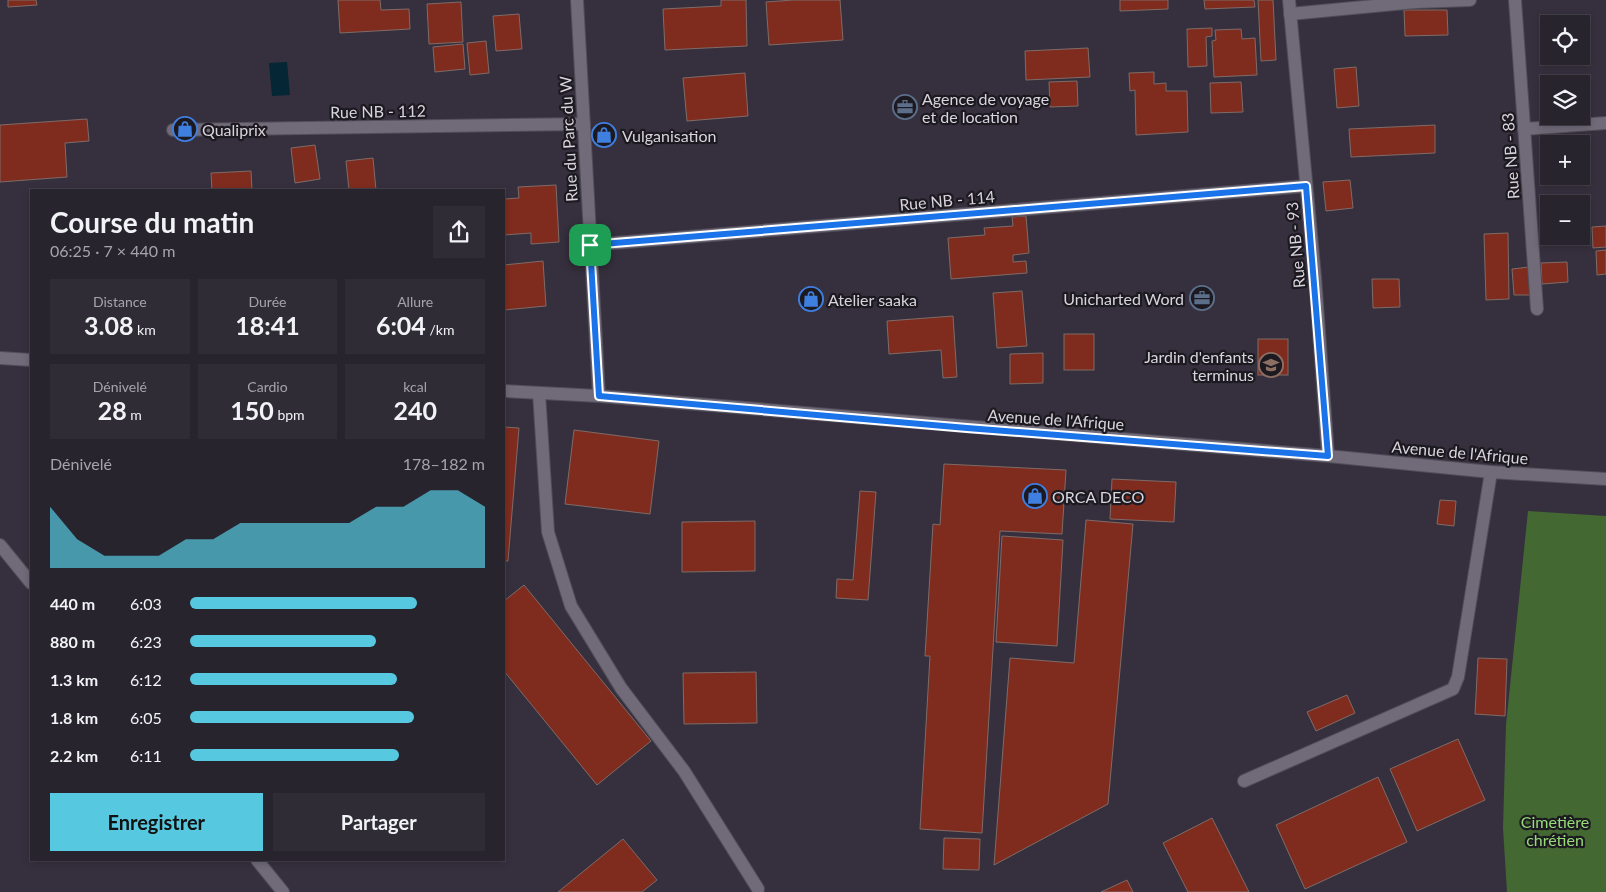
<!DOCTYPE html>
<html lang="fr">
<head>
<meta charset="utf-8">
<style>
	body { margin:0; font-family:Lato,sans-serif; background:#302c36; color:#f1f3f6; height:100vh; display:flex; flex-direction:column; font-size:19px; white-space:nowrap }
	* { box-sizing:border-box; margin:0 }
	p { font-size:16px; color:#a5a4aa }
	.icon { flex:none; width:28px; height:28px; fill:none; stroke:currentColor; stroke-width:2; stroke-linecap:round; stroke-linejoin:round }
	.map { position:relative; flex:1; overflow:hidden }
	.drawer { position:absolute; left:30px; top:189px; width:475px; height:672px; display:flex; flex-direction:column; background:#28242e; border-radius:0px; box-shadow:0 2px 8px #0003,0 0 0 1px #44414a }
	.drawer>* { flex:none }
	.buttons { position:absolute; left:1540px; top:15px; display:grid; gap:10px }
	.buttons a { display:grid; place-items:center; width:50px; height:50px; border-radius:0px; background:#28242e; box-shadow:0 2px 8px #0003,0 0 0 1px #44414a; font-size:25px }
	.pin { position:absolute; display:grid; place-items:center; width:42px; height:42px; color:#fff; margin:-21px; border-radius:10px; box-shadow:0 2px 8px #0006 }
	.round { display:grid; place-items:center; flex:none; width:52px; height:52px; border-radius:0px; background:#302c36 }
	.head { display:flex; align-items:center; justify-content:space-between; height:85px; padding:0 20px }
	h1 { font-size:28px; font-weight:700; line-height:38px }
	.figures { display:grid; grid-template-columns:repeat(3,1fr); gap:8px; height:85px; padding:5px 20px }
	.figures div { display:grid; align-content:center; border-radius:0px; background:#302c36; text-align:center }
	.figures b { font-size:25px; font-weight:700 }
	.figures small { font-size:14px; font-weight:400 }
	.figures p { font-size:14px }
	.chart { height:140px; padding:10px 20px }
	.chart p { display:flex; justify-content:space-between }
	.chart svg { width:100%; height:90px; margin-top:5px; fill:#56c9e0; opacity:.7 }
	.primary-button { display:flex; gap:10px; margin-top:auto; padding:10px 20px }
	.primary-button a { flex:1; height:58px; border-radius:0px; background:#56c9e0; color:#111; font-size:20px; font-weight:700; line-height:58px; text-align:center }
	.primary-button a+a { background:#302c36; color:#f1f3f6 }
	ul { padding:0 20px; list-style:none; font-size:16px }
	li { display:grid; grid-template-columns:80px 60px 1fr; align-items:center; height:38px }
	li i { height:12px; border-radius:6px; background:#56c9e0 }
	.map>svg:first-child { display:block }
	.green { fill:#436832 }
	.water { fill:#042635 }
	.building { fill:#7f2c1f; stroke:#7f6b67 }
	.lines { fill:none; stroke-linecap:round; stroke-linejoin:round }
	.lane-casing { stroke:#514d59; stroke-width:14 }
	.street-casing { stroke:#514d59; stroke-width:14 }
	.secondary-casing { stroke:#514d59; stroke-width:14 }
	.lane { stroke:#706a79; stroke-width:12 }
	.street { stroke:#706a79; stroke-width:12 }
	.secondary { stroke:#706a79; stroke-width:12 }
	.route-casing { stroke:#fff; stroke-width:10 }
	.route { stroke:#1a73e8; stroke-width:6 }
	.labels { text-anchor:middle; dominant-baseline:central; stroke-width:4.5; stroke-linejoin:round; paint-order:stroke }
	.poi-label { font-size:16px; fill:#d8d4dd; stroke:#1c1a20; text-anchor:start }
	.street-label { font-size:16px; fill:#d8d4dd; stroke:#1c1a20 }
	.park-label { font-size:16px; fill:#96db78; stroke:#1c1a20 }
</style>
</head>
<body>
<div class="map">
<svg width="1606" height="892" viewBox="0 0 1606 892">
	<rect width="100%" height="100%" fill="#36303e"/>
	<!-- green -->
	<polygon class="green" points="1528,511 1606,516 1606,892 1507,892 1503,828 1506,725"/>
	<!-- water -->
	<polygon class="water" points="287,62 290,95 272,96 269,63"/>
	<!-- building -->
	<g class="building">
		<polygon points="8,0 36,0 37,5 8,7"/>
		<polygon points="338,0 380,0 381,10 409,9 410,29 340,33"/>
		<polygon points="721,0 746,0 747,46 665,50 663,9 721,6"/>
		<polygon points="793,0 840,0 843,40 769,45 766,2"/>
		<polygon points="1120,0 1168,0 1168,9 1120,11"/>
		<polygon points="1204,0 1254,0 1255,7 1205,9"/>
		<polygon points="1258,0 1273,0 1276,60 1261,61"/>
		<polygon points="461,2 463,42 429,44 427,4"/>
		<polygon points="1404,10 1447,10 1448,35 1405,36"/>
		<polygon points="519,14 522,49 496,51 493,16"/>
		<polygon points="1212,28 1212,36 1206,37 1207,66 1188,67 1187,29"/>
		<polygon points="1241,29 1242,39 1255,38 1257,75 1214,77 1212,41 1216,40 1215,30"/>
		<polygon points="486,41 489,73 470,75 467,43"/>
		<polygon points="463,44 465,69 435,72 433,47"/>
		<polygon points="1088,48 1090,77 1026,80 1025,51"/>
		<polygon points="1356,67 1359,106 1337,108 1334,69"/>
		<polygon points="1154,72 1154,84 1166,83 1166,91 1187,91 1188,132 1136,135 1135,90 1130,91 1129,73"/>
		<polygon points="745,73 748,116 687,121 683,78"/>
		<polygon points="1077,81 1078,106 1050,107 1049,82"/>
		<polygon points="1241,82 1243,112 1211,113 1210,83"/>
		<polygon points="87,119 89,141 65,143 67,177 0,182 0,125"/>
		<polygon points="1435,125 1435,153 1351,157 1349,129"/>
		<polygon points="315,145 320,179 295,183 291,148"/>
		<polygon points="373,158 376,190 349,190 346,161"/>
		<polygon points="251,171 252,190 212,190 211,173"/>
		<polygon points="1350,180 1353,208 1326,211 1323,182"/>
		<polygon points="556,185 559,242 531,244 531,233 504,235 504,199 519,198 518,187"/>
		<polygon points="1026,216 1029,253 1013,255 1013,262 1026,261 1027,273 951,279 948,238 985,235 984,228 1013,226 1012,217"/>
		<polygon points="1606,226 1606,247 1593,248 1592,227"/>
		<polygon points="1508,233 1509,299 1486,300 1484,234"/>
		<polygon points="1606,250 1606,274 1597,275 1596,251"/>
		<polygon points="543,261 546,306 504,310 504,265"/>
		<polygon points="1567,262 1568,282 1542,284 1541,263"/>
		<polygon points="1529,267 1531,295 1514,295 1512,269"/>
		<polygon points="1372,279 1399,279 1400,307 1373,308"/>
		<polygon points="1022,291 1027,346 997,348 993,293"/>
		<polygon points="953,316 957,377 943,378 941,350 889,354 887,321"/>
		<rect x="1064" y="334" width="30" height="36"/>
		<rect x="1258" y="339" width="30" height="36"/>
		<polygon points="1043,353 1043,383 1010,384 1010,354"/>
		<polygon points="504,427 519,428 508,561 504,561"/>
		<polygon points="574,430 659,441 650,514 565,504"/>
		<polygon points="944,464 1066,470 1062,534 1000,531 982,833 920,829 930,656 925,656 933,524 940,525"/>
		<polygon points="1112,479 1176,482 1174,522 1110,519"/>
		<polygon points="860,491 876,492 868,600 836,598 837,579 853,580"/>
		<polygon points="1440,500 1456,501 1454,526 1437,524"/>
		<polygon points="1086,520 1133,524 1108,804 994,865 1010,658 1074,663"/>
		<polygon points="755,521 755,571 682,572 682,522"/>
		<polygon points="1002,536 1063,540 1057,646 996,642"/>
		<polygon points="524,585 651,741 597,785 504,671 504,601"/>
		<polygon points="1478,658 1507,659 1505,716 1475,714"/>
		<polygon points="756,672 757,723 684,724 683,673"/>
		<polygon points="1347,695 1355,713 1316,731 1307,712"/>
		<polygon points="1458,739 1485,800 1417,831 1390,769"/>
		<polygon points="1378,777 1407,842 1305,889 1276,825"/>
		<polygon points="1212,818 1249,892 1188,892 1163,843"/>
		<polygon points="944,838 980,839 979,870 943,869"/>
		<polygon points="623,839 657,880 642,892 558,892"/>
		<polygon points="1127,880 1133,892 1101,892"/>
	</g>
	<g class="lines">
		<defs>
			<g id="lane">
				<polyline points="539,393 548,532 571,606 621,688 684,771 758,889"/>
				<polyline points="1244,781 1453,689 1458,677 1491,472"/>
			</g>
			<g id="street">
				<polyline points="577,0 599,396"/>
				<polyline points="1289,0 1315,277 1328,456"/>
				<polyline points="1515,0 1537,309"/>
				<polyline points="1290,14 1416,2 1470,0"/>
				<polyline points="1524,129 1606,123"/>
				<polyline points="173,130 584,124"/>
				<polyline points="590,245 1306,186"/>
			</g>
			<g id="secondary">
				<polyline points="0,358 31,360"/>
				<polyline points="504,391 599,396 1328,456 1491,472 1606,479"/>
				<polyline points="0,545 31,583"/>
				<polyline points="257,860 283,892"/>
			</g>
		</defs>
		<!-- lane casing -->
		<use href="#lane" class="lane-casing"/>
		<!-- street casing -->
		<use href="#street" class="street-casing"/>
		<!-- secondary casing -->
		<use href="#secondary" class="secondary-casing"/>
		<!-- lane -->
		<use href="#lane" class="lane"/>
		<!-- street -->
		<use href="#street" class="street"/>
		<!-- secondary -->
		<use href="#secondary" class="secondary"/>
	</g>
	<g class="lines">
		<defs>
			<polygon id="route" points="1306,186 1328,456 967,428 599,396 590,245"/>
		</defs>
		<!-- route casing -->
		<use href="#route" class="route-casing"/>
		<!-- route -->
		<use href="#route" class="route"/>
	</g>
	<!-- icons -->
	<defs>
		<symbol id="office-ring" viewBox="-11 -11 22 22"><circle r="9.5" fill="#1c1a20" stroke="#5c6f8a" stroke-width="1.5"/><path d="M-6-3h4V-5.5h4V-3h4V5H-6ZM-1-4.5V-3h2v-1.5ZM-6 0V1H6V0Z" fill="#5c6f8a"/></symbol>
		<symbol id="shop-ring" viewBox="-11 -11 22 22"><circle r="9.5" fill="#1c1a20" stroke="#3f7fe0" stroke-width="1.5"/><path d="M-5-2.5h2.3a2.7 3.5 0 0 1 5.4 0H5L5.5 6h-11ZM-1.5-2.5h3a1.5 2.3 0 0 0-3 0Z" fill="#3f7fe0"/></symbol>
		<symbol id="school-ring" viewBox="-11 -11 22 22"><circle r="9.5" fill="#1c1a20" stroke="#8d6e63" stroke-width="1.5"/><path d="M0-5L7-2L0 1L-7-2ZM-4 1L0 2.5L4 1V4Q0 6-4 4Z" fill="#8d6e63"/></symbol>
	</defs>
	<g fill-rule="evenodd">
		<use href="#office-ring" x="891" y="93" width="28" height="28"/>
		<use href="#shop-ring" x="171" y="115" width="28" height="28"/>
		<use href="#shop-ring" x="590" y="121" width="28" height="28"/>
		<use href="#office-ring" x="1188" y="284" width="28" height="28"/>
		<use href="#shop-ring" x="797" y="285" width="28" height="28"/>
		<use href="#school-ring" x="1257" y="351" width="28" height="28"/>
		<use href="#shop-ring" x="1021" y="482" width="28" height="28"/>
	</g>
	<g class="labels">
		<!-- poi labels -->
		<g class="poi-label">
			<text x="922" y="98">Agence de voyage<tspan x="922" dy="18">et de location</tspan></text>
			<text x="202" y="129">Qualiprix</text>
			<text x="622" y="135">Vulganisation</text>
			<text x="1184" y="298" text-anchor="end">Unicharted Word</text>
			<text x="828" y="299">Atelier saaka</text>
			<text x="1254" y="356" text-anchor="end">Jardin d'enfants<tspan x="1254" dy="18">terminus</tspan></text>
			<text x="1052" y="496">ORCA DECO</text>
		</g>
		<!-- street labels -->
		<g class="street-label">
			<text transform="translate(378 111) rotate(-1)">Rue NB - 112</text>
			<text transform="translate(568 139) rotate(-93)">Rue du Parc du W</text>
			<text transform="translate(1510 156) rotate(-94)">Rue NB - 83</text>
			<text transform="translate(947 200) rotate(-5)">Rue NB - 114</text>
			<text transform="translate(1295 245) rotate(-95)">Rue NB - 93</text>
			<text transform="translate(1056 419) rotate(4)">Avenue de l'Afrique</text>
			<text transform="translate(1460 452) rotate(5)">Avenue de l'Afrique</text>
		</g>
		<!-- park labels -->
		<g class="park-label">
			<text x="1555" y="821">Cimetière<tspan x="1555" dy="18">chrétien</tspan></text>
		</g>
	</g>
</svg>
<div class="buttons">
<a><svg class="icon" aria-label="locate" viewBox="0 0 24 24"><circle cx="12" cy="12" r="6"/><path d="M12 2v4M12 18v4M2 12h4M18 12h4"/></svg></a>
<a><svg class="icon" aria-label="layers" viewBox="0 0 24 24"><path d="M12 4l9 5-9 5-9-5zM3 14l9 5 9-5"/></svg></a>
<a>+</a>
<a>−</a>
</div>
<div class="pin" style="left:590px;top:245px;background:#1e9e55"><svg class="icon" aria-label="arrive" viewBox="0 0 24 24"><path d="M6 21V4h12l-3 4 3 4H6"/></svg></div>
<section class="drawer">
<div class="head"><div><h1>Course du matin</h1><p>06:25 · 7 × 440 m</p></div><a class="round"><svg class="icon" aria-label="share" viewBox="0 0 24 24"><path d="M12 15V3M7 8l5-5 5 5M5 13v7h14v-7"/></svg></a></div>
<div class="figures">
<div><p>Distance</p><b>3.08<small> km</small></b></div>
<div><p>Durée</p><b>18:41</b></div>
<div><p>Allure</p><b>6:04<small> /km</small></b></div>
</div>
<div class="figures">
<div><p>Dénivelé</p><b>28<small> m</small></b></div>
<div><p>Cardio</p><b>150<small> bpm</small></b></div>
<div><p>kcal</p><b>240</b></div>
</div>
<div class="chart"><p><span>Dénivelé</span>178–182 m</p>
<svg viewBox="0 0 160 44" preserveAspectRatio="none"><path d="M0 44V14L10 30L20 38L30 38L40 38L50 30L60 30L70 22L80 22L90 22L100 22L110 22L120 14L130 14L140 6L150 6L160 14V44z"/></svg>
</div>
<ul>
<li><b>440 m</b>6:03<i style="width:77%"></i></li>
<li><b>880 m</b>6:23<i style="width:63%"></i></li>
<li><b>1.3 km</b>6:12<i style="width:70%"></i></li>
<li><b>1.8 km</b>6:05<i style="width:76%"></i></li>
<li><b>2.2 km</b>6:11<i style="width:71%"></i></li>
</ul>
<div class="primary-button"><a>Enregistrer</a><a>Partager</a></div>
</section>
</div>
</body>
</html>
